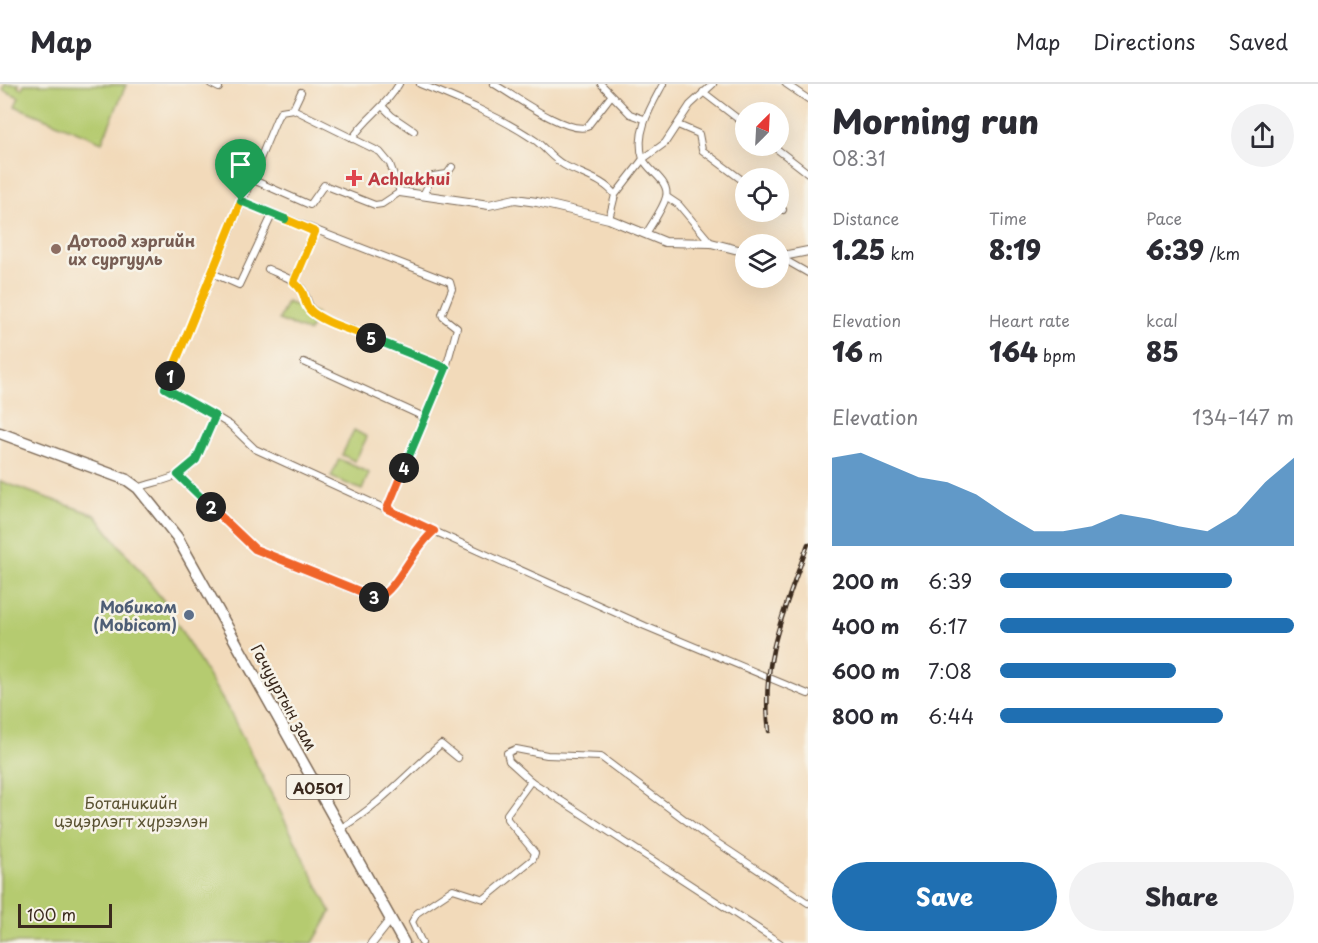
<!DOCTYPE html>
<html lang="en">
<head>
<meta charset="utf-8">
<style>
	body { margin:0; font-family:"Playpen Sans",sans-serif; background:#f2f2f3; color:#2b2b33; height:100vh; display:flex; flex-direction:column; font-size:22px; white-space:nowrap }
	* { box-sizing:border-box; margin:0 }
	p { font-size:20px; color:#7c7c81 }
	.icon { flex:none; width:33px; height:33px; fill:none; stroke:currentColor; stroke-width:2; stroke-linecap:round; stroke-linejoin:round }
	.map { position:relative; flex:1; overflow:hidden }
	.sheet { display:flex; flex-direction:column; background:#fff; width:510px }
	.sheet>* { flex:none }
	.needle { width:39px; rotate:24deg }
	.controls { position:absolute; left:735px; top:18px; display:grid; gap:12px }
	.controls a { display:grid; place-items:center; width:54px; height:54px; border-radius:50%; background:#fff; box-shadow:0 6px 24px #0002; font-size:30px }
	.scale { position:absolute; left:18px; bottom:15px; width:94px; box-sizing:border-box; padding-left:6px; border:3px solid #3b2a1e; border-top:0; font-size:16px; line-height:21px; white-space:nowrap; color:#3b2a1e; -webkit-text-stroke:4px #f7f3e8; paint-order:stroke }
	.pin { position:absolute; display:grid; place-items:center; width:51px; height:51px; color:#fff; margin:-62px -26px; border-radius:50% 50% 50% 0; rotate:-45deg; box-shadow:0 0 6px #0007 }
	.pin .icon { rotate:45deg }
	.km { position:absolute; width:30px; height:30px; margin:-15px; border-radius:50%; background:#222; color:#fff; font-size:16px; line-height:30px; text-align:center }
	.round { display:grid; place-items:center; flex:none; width:63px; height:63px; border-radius:32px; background:#f2f2f3 }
	.overview { display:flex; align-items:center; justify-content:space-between; height:102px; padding:0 24px }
	h1 { font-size:33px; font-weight:800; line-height:45px }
	.figures { display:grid; grid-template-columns:repeat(3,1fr); gap:9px; height:102px; padding:6px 24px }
	.figures div { display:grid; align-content:center }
	.figures b { font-size:26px; font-weight:800 }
	.figures small { font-size:16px; font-weight:400 }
	.figures p { font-size:16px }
	.chart { height:168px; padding:12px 24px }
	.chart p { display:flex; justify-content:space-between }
	.chart svg { width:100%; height:108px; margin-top:6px; fill:#1f6fb2; opacity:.7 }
	.primary-button { display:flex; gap:12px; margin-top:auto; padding:12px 24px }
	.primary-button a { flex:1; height:69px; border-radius:36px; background:#1f6fb2; color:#fff; font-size:24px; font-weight:800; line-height:69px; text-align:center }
	.primary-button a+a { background:#f2f2f3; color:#2b2b33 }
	ul { padding:0 24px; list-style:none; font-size:20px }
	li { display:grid; grid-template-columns:96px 72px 1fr; align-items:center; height:45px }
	li i { height:15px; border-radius:8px; background:#1f6fb2 }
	header { display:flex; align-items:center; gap:36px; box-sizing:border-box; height:84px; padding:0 30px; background:#fff; border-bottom:2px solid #e1e1e2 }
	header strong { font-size:28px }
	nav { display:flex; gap:33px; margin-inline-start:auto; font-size:21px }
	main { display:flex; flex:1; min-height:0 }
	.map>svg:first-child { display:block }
	.green { fill:#b5cb70; stroke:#787a47; stroke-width:1.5 }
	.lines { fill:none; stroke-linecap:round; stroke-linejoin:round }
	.minor-casing { stroke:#7b6855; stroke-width:8 }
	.tertiary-casing { stroke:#7b6855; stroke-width:10 }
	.secondary-casing { stroke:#7b6855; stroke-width:10 }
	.trunk-casing { stroke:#7b6855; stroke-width:13 }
	.minor { stroke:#fff; stroke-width:6 }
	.tertiary { stroke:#fff; stroke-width:8 }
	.secondary { stroke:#fff; stroke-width:8 }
	.trunk { stroke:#fff; stroke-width:10 }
	.rail-casing { stroke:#3b2a1e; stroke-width:4.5 }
	.rail { stroke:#f7f3e8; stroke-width:2; stroke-dasharray:7; stroke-linecap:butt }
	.split-1-casing { stroke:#fff; stroke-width:12 }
	.split-2-casing { stroke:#fff; stroke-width:12 }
	.split-3-casing { stroke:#fff; stroke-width:12 }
	.split-4-casing { stroke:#fff; stroke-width:12 }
	.split-5-casing { stroke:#fff; stroke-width:12 }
	.split-6-casing { stroke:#fff; stroke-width:12 }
	.split-7-casing { stroke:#fff; stroke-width:12 }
	.split-1 { stroke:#f5b400; stroke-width:8 }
	.split-2 { stroke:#22a559; stroke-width:8 }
	.split-3 { stroke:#f0652b; stroke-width:8 }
	.split-4 { stroke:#f0652b; stroke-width:8 }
	.split-5 { stroke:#22a559; stroke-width:8 }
	.split-6 { stroke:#f5b400; stroke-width:8 }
	.split-7 { stroke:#22a559; stroke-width:8 }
	.health-dot { fill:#e0444e; stroke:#f7f3e8; stroke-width:2 }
	.education-dot { fill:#8d6e63; stroke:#f7f3e8; stroke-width:2 }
	.service-dot { fill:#5c6f8a; stroke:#f7f3e8; stroke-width:2 }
	.labels { text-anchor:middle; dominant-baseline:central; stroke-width:5; stroke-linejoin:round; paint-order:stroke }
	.shield { fill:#f7f3e8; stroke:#73665b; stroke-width:1.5 }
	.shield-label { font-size:15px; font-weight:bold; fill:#3b2a1e }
	.health-label { font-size:16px; font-weight:bold; fill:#be3a42; stroke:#f7f3e8; text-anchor:start }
	.education-label { font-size:16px; font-weight:bold; fill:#785e54; stroke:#f7f3e8; text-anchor:start }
	.service-label { font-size:16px; font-weight:bold; fill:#4e5e75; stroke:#f7f3e8; text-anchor:end }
	.street-label { font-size:16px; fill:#3b2a1e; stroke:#f7f3e8 }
	.park-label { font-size:16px; fill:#5a5232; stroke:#f7f3e8 }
</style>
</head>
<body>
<header>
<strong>Map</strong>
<nav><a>Map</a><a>Directions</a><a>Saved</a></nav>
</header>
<main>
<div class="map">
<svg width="808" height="859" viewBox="0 0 808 859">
	<rect width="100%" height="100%" fill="#f7f3e8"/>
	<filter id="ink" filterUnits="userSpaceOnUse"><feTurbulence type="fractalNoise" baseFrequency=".0167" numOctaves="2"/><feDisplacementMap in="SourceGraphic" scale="12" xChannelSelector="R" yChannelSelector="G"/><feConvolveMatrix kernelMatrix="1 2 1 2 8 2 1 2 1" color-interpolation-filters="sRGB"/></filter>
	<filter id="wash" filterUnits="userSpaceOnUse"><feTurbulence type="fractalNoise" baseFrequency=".008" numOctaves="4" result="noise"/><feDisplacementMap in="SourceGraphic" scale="24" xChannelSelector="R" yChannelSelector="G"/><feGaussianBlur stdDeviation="1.35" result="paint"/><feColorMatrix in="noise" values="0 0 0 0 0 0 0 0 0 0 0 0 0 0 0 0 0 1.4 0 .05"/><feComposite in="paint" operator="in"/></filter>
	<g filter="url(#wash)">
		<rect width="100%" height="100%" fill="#f2daba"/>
		<!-- green -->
		<g class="green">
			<polygon points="5,0 19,0 18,3 22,5 24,0 126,1 102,58 15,22 19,13 3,6"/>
			<polygon points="287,218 317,230 309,248 279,236"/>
			<polygon points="354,346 367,353 355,377 342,371"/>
			<polygon points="339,375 369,389 362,406 331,393"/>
			<polygon points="0,397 95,431 163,516 230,628 331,828 313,859 0,859"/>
		</g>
	</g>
	<g filter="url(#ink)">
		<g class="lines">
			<defs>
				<g id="minor">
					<polyline points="211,0 219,4"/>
					<path d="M420,0C460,16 501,33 536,57C546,65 553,75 564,81C582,91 603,95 615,111L609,135"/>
					<path d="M494,0C513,11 566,50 587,43L611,12"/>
					<polyline points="601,0 630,30 644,35"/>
					<polyline points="786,0 808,15"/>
					<polyline points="703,8 746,41"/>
					<polyline points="384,24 392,32 414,47"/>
					<polyline points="678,41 699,50 702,66 746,99"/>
					<path d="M352,55C367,32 385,24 399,0"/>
					<polyline points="773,62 808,89"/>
					<polyline points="251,95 310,121 324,101 375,121 382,120 400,108 390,80 380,68 293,25 301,8"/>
					<polyline points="423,111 433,92 447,90 452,83"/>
					<polyline points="615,111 643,75 665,59 690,21 713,0"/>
					<polyline points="667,113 679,121 711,159"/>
					<polyline points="241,117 450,198 452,205 442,230 443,233 457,244 446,284 387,425"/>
					<polyline points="778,124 783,126"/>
					<path d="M646,150C652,139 663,125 666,113C670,97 649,88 643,75C634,49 652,21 663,0"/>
					<polyline points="780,173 808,189"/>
					<path d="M268,185C279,191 299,196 304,208C310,219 307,224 318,232L446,284"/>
					<polyline points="212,189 239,201 273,129"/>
					<polyline points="294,198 315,148"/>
					<polyline points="304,278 424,333"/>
					<polyline points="215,332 230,341 255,365 434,447"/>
					<path d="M178,391L255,465L361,509L378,514C399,504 413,465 434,447L645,542L808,610"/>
					<path d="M138,404C151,399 166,397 178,391C200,380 206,353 215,332L165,304L277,34L281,27L293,25"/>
					<path d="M341,744C379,722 408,689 441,660L458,674"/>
					<polyline points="422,859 412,838 417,829 453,805 484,815 533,775 535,769 507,735 507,730 531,697"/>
					<polyline points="780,859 531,697 509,677 507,669 516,665 547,671 601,673 704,750 808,819"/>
				</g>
				<g id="tertiary">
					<polyline points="400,108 489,121 515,115 537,118 609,135 665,158 711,159 746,168"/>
					<polyline points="778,173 808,167"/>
				</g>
				<polyline id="secondary" points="372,859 391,835"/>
				<polyline id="trunk" points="0,349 127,396 138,404 177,453 404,859"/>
			</defs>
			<!-- minor casing -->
			<use href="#minor" class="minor-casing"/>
			<!-- tertiary casing -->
			<use href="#tertiary" class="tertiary-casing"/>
			<!-- secondary casing -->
			<use href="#secondary" class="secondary-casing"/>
			<!-- trunk casing -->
			<use href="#trunk" class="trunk-casing"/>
			<!-- minor -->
			<use href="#minor" class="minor"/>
			<!-- tertiary -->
			<use href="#tertiary" class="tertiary"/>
			<!-- secondary -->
			<use href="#secondary" class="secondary"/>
			<!-- trunk -->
			<use href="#trunk" class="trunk"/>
			<defs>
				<path id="rail" d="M769,647C760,577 785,525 808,460"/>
			</defs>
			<!-- rail casing -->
			<use href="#rail" class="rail-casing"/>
			<!-- rail -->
			<use href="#rail" class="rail"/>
		</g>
	</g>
	<g class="lines" filter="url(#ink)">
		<defs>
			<polyline id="split-1" points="170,292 241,117"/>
			<polyline id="split-2" points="170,292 165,304 215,332 196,376 178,391 211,423"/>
			<polyline id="split-3" points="211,423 255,465 374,513"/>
			<path id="split-4" d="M374,513L378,514C399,503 412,465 434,447L387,425L404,384"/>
			<polyline id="split-5" points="371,254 446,284 404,384"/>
			<path id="split-6" d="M285,135L315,148L294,198C308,210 302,217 310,226C321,238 355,247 371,254"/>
			<polyline id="split-7" points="241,117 285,135"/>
		</defs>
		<!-- split-1 casing -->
		<use href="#split-1" class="split-1-casing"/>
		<!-- split-2 casing -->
		<use href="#split-2" class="split-2-casing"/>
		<!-- split-3 casing -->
		<use href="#split-3" class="split-3-casing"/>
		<!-- split-4 casing -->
		<use href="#split-4" class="split-4-casing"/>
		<!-- split-5 casing -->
		<use href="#split-5" class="split-5-casing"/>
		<!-- split-6 casing -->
		<use href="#split-6" class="split-6-casing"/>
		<!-- split-7 casing -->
		<use href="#split-7" class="split-7-casing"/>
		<!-- split-1 -->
		<use href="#split-1" class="split-1"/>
		<!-- split-2 -->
		<use href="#split-2" class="split-2"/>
		<!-- split-3 -->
		<use href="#split-3" class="split-3"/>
		<!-- split-4 -->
		<use href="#split-4" class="split-4"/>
		<!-- split-5 -->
		<use href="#split-5" class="split-5"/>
		<!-- split-6 -->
		<use href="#split-6" class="split-6"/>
		<!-- split-7 -->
		<use href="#split-7" class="split-7"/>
	</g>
	<!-- markers -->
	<path class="health-dot" d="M351 85h6v6h6v6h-6v6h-6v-6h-6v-6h6z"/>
	<circle class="education-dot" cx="56" cy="165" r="6"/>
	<circle class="service-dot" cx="189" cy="531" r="6"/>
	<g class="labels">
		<!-- shield labels -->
		<rect class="shield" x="286.5" y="691" width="63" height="24" rx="4.5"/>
		<g class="shield-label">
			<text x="318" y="703">A0501</text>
		</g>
		<!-- health labels -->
		<g class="health-label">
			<text x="368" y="94">Achlakhui</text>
		</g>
		<!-- education labels -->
		<g class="education-label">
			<text x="68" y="156">Дотоод хэргийн<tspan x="68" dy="18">их сургууль</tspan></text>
		</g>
		<!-- service labels -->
		<g class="service-label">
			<text x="177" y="522">Мобиком<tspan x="177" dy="18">(Mobicom)</tspan></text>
		</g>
		<!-- street labels -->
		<g class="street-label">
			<text transform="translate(285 613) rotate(61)">Гачууртын зам</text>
		</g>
		<!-- park labels -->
		<g class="park-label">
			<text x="131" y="718">Ботаникийн<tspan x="131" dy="18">цэцэрлэгт хүрээлэн</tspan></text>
		</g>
	</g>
</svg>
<div class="controls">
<a><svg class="needle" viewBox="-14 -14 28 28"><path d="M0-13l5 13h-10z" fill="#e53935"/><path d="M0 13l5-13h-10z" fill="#7c7c81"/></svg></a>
<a><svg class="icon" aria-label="locate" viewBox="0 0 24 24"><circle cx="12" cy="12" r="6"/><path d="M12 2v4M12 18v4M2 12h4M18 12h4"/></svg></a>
<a><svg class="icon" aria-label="layers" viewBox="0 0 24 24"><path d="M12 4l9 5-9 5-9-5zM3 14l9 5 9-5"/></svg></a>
</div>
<div class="scale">100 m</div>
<div class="pin" style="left:241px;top:117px;background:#1e9e55"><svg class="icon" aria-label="arrive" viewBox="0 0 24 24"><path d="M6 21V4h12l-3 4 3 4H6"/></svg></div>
<b class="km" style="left:170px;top:292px">1</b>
<b class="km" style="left:211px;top:423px">2</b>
<b class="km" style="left:374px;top:513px">3</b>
<b class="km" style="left:404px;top:384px">4</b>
<b class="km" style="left:371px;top:254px">5</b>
</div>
<section class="sheet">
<div class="overview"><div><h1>Morning run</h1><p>08:31</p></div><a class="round"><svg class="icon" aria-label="share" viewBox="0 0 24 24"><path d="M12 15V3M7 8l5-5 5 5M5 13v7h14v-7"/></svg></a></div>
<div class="figures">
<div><p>Distance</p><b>1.25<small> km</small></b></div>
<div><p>Time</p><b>8:19</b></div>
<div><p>Pace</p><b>6:39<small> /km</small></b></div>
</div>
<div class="figures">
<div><p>Elevation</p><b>16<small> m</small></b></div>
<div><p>Heart rate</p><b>164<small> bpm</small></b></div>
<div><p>kcal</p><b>85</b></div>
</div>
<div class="chart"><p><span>Elevation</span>134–147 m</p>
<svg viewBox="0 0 160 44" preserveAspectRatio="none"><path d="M0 44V8L10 6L20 11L30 16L40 18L50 23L60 31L70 38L80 38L90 36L100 31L110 33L120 36L130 38L140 31L150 18L160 8V44z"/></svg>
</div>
<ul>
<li><b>200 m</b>6:39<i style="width:79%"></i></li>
<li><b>400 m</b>6:17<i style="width:100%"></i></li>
<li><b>600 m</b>7:08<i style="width:60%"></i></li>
<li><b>800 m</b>6:44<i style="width:76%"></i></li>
</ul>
<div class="primary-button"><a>Save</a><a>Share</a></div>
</section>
</main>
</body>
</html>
